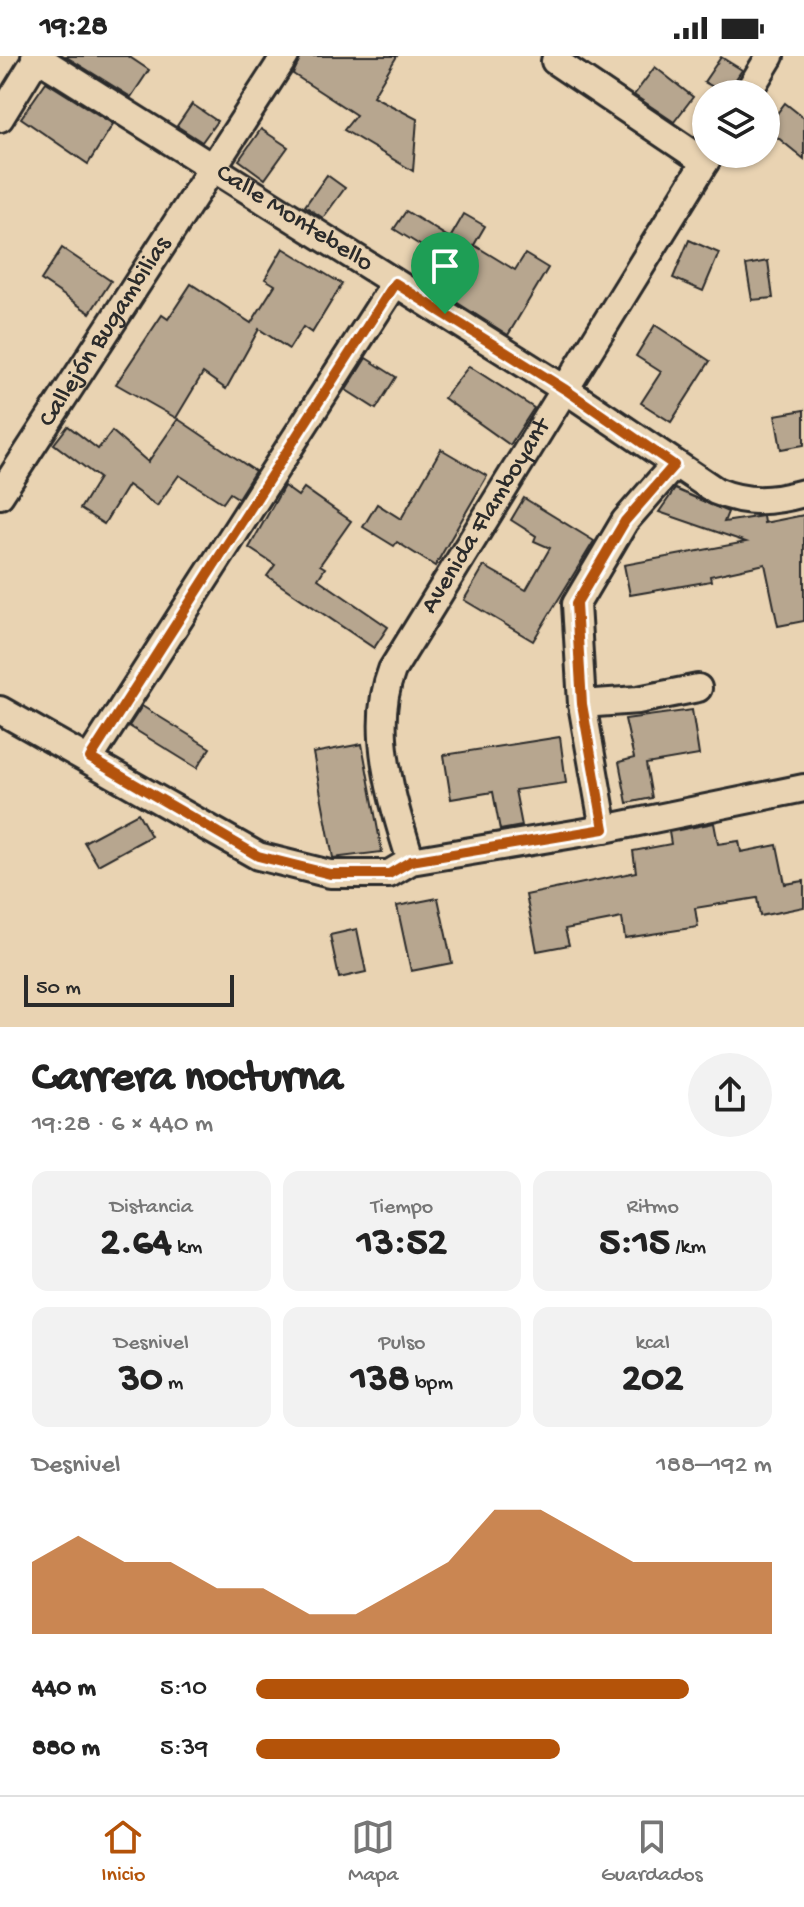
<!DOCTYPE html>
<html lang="es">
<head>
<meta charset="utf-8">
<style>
	body { margin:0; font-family:"Gochi Hand",sans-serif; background:#f2f2f2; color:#222; height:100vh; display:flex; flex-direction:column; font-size:30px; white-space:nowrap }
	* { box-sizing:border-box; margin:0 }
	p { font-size:26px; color:#767676 }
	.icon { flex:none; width:44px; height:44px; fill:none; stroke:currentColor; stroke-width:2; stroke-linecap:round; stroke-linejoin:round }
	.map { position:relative; height:971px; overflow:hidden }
	.drawer { display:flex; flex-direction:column; background:#fff; flex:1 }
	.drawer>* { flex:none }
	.controls { position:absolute; left:692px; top:24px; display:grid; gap:16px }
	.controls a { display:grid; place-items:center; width:88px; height:88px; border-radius:50%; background:#fff; box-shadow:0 2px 6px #0004; font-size:40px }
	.scale { position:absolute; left:24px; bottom:20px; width:210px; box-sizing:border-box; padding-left:8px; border:4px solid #2b2b2b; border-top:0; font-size:22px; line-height:28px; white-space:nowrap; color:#2b2b2b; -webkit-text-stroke:6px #e9d3b2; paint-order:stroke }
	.pin { position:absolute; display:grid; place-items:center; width:68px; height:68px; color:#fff; margin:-82px -34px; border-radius:50% 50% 50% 0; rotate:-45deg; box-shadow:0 0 8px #0007 }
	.pin .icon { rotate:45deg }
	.round { display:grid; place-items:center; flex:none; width:84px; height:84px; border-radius:42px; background:#f2f2f2 }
	.head { display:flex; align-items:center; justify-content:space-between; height:136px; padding:0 32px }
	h1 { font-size:44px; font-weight:700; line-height:60px }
	.stats { display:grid; grid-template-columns:repeat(3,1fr); gap:12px; height:136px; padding:8px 32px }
	.stats div { display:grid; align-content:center; border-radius:16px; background:#f2f2f2; text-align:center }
	.stats b { font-size:40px; font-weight:700 }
	.stats small { font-size:22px; font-weight:400 }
	.stats p { font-size:22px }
	.chart { height:224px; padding:16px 32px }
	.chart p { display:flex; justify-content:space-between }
	.chart svg { width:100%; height:144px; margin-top:8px; fill:#b45309; opacity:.7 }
	ul { padding:0 32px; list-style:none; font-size:26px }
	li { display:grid; grid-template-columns:128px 96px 1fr; align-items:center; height:60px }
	li i { height:20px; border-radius:10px; background:#b45309 }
	.status { display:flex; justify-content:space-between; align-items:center; height:56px; padding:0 40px; background:#fff; direction:ltr }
	.status svg { height:22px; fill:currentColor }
	.tabs { display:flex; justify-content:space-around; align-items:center; height:112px; border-top:2px solid #e0e0e0; background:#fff; font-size:22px; color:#767676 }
	.tabs a { display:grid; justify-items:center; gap:4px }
	.tabs .selected { color:#b45309 }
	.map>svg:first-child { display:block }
	.building { fill:#b7a68f; stroke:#2b2b2b; stroke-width:2 }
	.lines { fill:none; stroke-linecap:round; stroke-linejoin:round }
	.minor-casing { stroke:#2b2b2b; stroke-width:32 }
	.minor { stroke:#e9d3b2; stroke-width:26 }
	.route-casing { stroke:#fff; stroke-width:16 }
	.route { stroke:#b45309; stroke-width:10 }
	.labels { text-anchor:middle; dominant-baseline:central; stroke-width:8; stroke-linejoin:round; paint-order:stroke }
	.street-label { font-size:26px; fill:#2b2b2b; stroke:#e9d3b2 }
</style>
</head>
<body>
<div class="status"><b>19:28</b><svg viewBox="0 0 49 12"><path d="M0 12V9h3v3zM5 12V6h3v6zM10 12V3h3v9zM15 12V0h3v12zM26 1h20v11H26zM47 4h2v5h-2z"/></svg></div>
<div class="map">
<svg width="804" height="971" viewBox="0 0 804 971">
	<rect width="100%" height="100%" fill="#e9d3b2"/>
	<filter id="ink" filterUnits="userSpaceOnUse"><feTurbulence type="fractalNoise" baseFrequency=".0125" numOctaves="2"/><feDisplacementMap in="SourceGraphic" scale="16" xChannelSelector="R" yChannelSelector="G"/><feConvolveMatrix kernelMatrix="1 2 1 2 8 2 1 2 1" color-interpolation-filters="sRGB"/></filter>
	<g filter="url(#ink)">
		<!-- building -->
		<g class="building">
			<polygon points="65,0 128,0 149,14 131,41"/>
			<polygon points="301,0 397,0 373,40 417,63 413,115 344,74 356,59 293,18"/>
			<polygon points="721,1 742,14 726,38 704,26"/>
			<polygon points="655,11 693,41 674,66 634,39"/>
			<polygon points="46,26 113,68 88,108 21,62"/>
			<polygon points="785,47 804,62 804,103 766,72"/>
			<polygon points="192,48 217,65 202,86 177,70"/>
			<polygon points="261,73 288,91 265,123 239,104"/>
			<polygon points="327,119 345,132 323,162 305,150"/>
			<polygon points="406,155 450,182 464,158 485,170 474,189 515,214 525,198 548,212 508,279 431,230 444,204 394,173"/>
			<polygon points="689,184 719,197 703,235 673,222"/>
			<polygon points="62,192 111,225 90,257 41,224"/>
			<polygon points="283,192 342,228 312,277 303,271 289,293 259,273 226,333 203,317 176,362 116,328 162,259 168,263 191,228 251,267 275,229 265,223"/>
			<polygon points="768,205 773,242 752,244 746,209"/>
			<polygon points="655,269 710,305 671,366 641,347 661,316 636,300"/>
			<polygon points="366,302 396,321 376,353 346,334"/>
			<polygon points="469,310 534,352 510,389 444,342"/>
			<polygon points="804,354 804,389 781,393 775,359"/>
			<polygon points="178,363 255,415 238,442 230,437 223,447 179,419 157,450 128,429 104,468 80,453 99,422 54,388 68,370 98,393 112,375 148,406"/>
			<polygon points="441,393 487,420 435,510 397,486 394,490 363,471 377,448 401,463"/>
			<polygon points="284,430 298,440 304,432 351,465 320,509 325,512 318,523 388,571 374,592 267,520 275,509 249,492"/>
			<polygon points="675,433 728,456 724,466 763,460 764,467 804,459 804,565 778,570 765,508 710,520 711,525 630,539 624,509 746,486 659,456"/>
			<polygon points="524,442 594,485 533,585 464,544 484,510 526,534 550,492 534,485 536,480 511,464"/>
			<polygon points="142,650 210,692 197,712 129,670"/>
			<polygon points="692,654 699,699 646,708 652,742 627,747 619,706 634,702 625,663"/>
			<polygon points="560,681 566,727 515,734 522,770 500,774 493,736 451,743 444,699"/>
			<polygon points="362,688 382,796 333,802 313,697"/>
			<polygon points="138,757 151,780 98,809 84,786"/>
			<polygon points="714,767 718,788 739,785 741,796 777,789 785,828 804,825 804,851 760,860 757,842 695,852 698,871 625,882 622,862 565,873 569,889 537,895 526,839 636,816 633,795 671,788 669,776"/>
			<polygon points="438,842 452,907 411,915 397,850"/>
			<polygon points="357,873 366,916 339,922 330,879"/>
		</g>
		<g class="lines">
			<defs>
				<g id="minor">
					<path id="s1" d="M35,0L566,334L716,435C748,448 771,446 804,437"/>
					<polyline points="555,5 705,106"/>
					<polyline points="747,38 770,0"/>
					<polyline points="0,62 38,0"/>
					<path id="s2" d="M0,439L285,0"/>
					<polyline points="582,648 638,644 698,632"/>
					<polyline points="0,654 258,800 330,818 389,818 411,805 604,773 804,732"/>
					<polyline points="90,702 395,227"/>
					<polyline points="604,773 582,648 576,548 625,465 674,409"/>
					<path id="s3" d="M411,805C393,747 369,673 392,614L710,98"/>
				</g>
			</defs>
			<!-- minor casing -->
			<use href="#minor" class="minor-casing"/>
			<!-- minor -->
			<use href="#minor" class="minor"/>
		</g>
	</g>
	<g class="lines" filter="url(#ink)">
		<defs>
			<polygon id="route" points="395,227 566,334 674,409 625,465 576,548 582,648 604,773 411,805 389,818 330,818 258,800 90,702"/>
		</defs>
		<!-- route casing -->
		<use href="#route" class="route-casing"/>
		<!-- route -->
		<use href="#route" class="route"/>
	</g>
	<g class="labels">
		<!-- street labels -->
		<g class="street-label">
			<text stroke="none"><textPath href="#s1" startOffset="306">Calle Montebello</textPath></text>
			<text stroke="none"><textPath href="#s2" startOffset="194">Callejón Bugambilias</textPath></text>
			<text stroke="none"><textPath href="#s3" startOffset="376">Avenida Flamboyant</textPath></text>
		</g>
	</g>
</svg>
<div class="controls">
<a><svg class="icon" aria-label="layers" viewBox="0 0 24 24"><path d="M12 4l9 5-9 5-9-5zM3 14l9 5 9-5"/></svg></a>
</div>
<div class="scale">50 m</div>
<div class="pin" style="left:445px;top:258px;background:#1e9e55"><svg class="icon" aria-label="arrive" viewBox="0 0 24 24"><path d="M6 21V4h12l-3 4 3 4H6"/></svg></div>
</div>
<section class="drawer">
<div class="head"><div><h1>Carrera nocturna</h1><p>19:28 · 6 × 440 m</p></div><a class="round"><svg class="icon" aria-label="share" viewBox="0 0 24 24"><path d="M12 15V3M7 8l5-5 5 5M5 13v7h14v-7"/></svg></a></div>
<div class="stats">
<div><p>Distancia</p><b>2.64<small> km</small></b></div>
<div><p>Tiempo</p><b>13:52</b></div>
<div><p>Ritmo</p><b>5:15<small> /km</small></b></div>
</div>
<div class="stats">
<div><p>Desnivel</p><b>30<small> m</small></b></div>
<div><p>Pulso</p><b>138<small> bpm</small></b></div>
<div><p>kcal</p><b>202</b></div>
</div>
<div class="chart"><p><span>Desnivel</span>188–192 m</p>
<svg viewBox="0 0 160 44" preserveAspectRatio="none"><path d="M0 44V22L10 14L20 22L30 22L40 30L50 30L60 38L70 38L80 30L90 22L100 6L110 6L120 14L130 22L140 22L150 22L160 22V44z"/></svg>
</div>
<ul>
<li><b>440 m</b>5:10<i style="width:84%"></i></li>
<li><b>880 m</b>5:39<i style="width:59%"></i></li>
</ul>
</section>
<nav class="tabs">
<a class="selected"><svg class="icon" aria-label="home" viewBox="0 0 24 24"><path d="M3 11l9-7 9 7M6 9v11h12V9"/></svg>Inicio</a>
<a><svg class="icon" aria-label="map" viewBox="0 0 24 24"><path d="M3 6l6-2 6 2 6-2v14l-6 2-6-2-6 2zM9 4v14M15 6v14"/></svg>Mapa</a>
<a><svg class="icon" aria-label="saved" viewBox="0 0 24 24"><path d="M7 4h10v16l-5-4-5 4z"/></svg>Guardados</a>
</nav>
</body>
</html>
